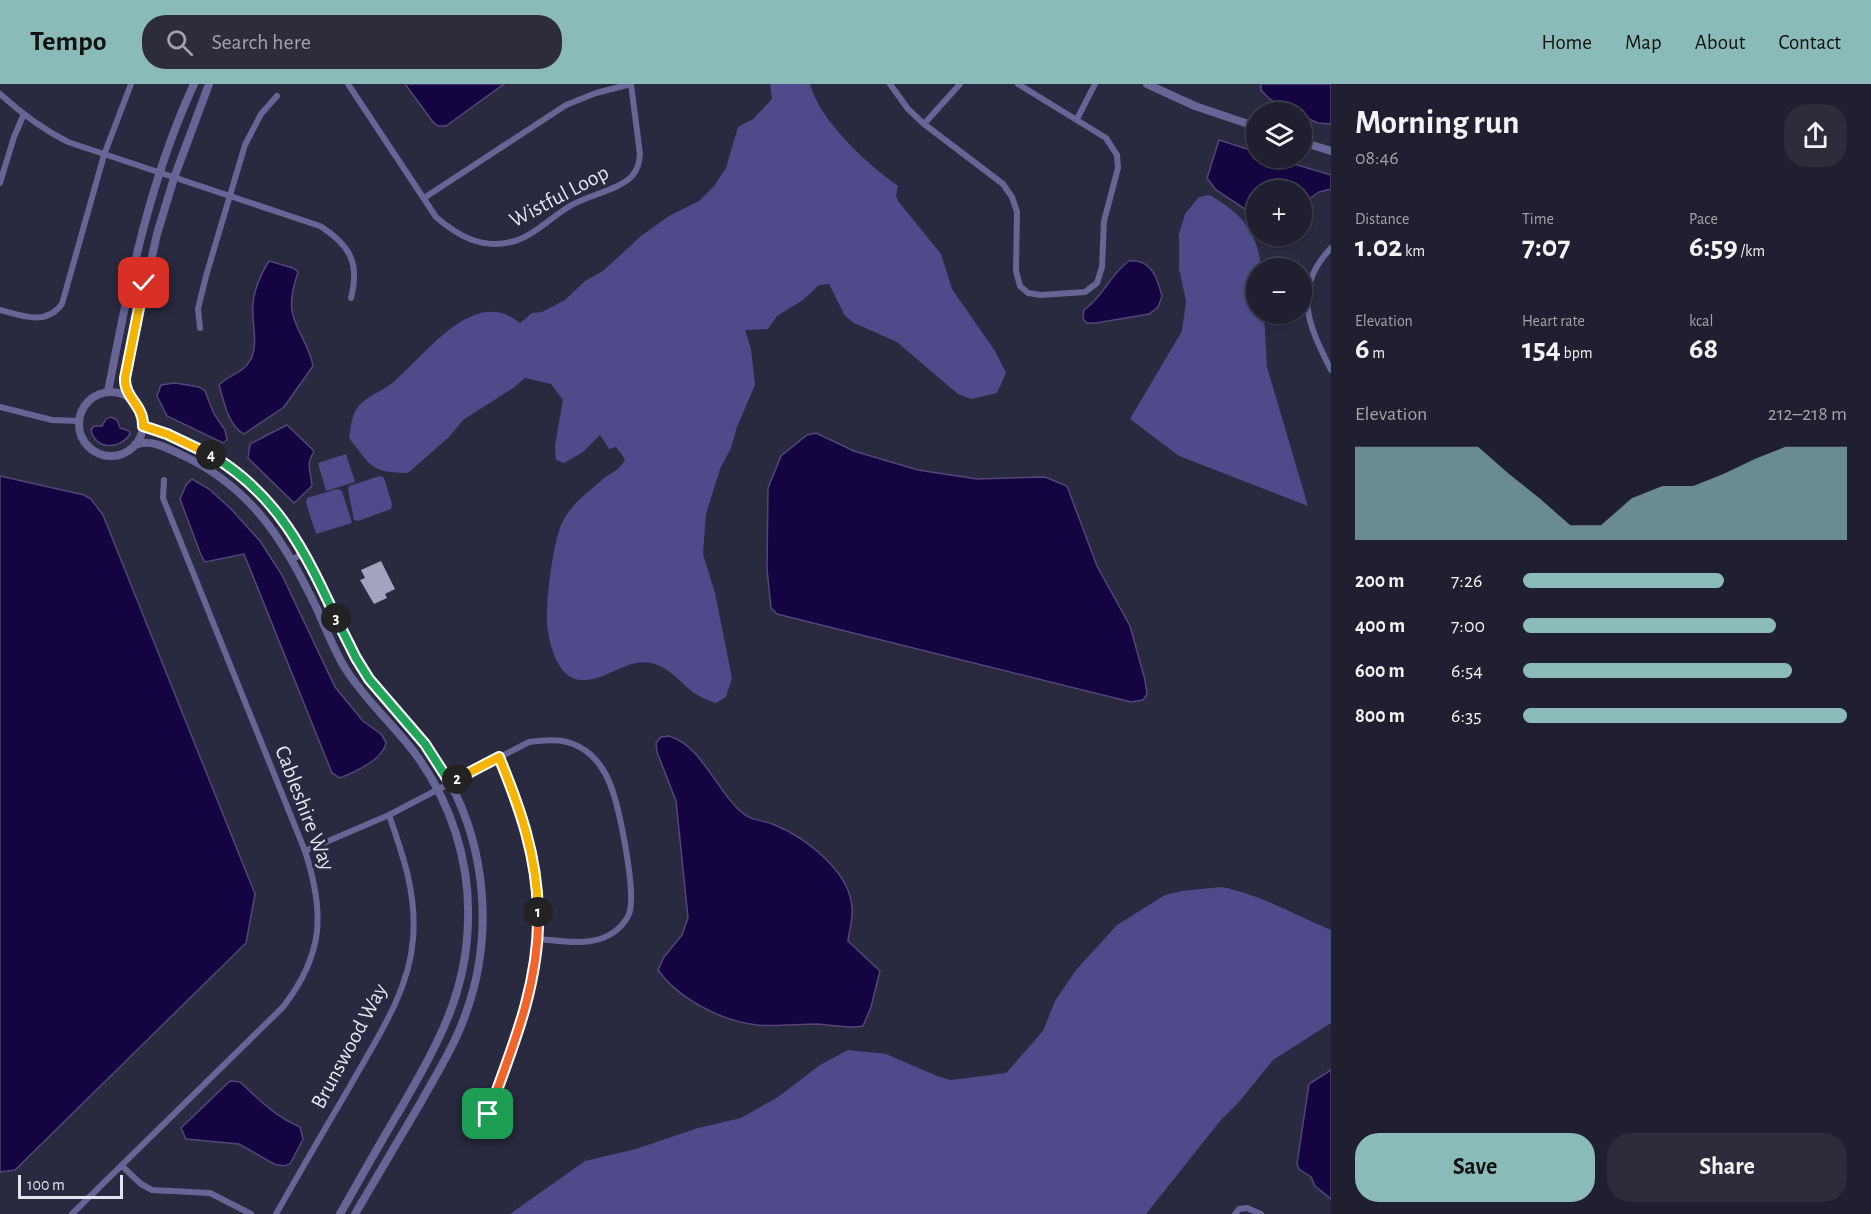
<!DOCTYPE html>
<html lang="en">
<head>
<meta charset="utf-8">
<style>
	body { margin:0; font-family:"Alegreya Sans",sans-serif; background:#2c2c3b; color:#f1f3f6; height:100vh; display:flex; flex-direction:column; font-size:22px; white-space:nowrap }
	* { box-sizing:border-box; margin:0 }
	p { font-size:20px; color:#a1a2aa }
	.icon { flex:none; width:33px; height:33px; fill:none; stroke:currentColor; stroke-width:2; stroke-linecap:round; stroke-linejoin:round }
	.map { position:relative; flex:1; overflow:hidden }
	.details { display:flex; flex-direction:column; background:#1f1f2f; width:540px }
	.details>* { flex:none }
	.buttons { position:absolute; left:1246px; top:18px; display:grid; gap:12px }
	.buttons a { display:grid; place-items:center; width:66px; height:66px; border-radius:50%; background:#1f1f2f; box-shadow:0 2px 4px #0004,0 0 0 2px #3c3d4b; font-size:30px }
	.scale { position:absolute; left:18px; bottom:15px; width:105px; box-sizing:border-box; padding-left:6px; border:3px solid #e3e4f2; border-top:0; font-size:16px; line-height:21px; white-space:nowrap; color:#e3e4f2; -webkit-text-stroke:4px #29293f; paint-order:stroke }
	.pin { position:absolute; display:grid; place-items:center; width:51px; height:51px; color:#fff; margin:-26px; border-radius:12px; box-shadow:0 3px 9px #0006 }
	.km { position:absolute; width:30px; height:30px; margin:-15px; border-radius:50%; background:#222; color:#fff; font-size:16px; line-height:30px; text-align:center }
	.round { display:grid; place-items:center; flex:none; width:63px; height:63px; border-radius:24px; background:#2c2c3b }
	.overview { display:flex; align-items:center; justify-content:space-between; height:102px; padding:0 24px }
	h1 { font-size:33px; font-weight:700; line-height:45px }
	.figures { display:grid; grid-template-columns:repeat(3,1fr); gap:9px; height:102px; padding:6px 24px }
	.figures div { display:grid; align-content:center }
	.figures b { font-size:30px; font-weight:700 }
	.figures small { font-size:16px; font-weight:400 }
	.figures p { font-size:16px }
	.chart { height:168px; padding:12px 24px }
	.chart p { display:flex; justify-content:space-between }
	.chart svg { width:100%; height:108px; margin-top:6px; fill:#8bbbb9; opacity:.7 }
	.button { display:flex; gap:12px; margin-top:auto; padding:12px 24px }
	.button a { flex:1; height:69px; border-radius:24px; background:#8bbbb9; color:#111; font-size:24px; font-weight:700; line-height:69px; text-align:center }
	.button a+a { background:#2c2c3b; color:#f1f3f6 }
	ul { padding:0 24px; list-style:none; font-size:20px }
	li { display:grid; grid-template-columns:96px 72px 1fr; align-items:center; height:45px }
	li i { height:15px; border-radius:8px; background:#8bbbb9 }
	header { display:flex; align-items:center; gap:36px; box-sizing:border-box; height:84px; padding:0 30px; background:#8bbbb9; color:#111 }
	header strong { font-size:28px }
	nav { display:flex; gap:33px; margin-inline-start:auto; font-size:21px }
	.search { width:420px; height:54px; background:#2c2c3b; display:flex; align-items:center; gap:15px; box-sizing:border-box; padding:0 21px; border-radius:24px; color:#a1a2aa; font-size:22px }
	main { display:flex; flex:1; min-height:0 }
	.map>svg:first-child { display:block }
	.green { fill:#4f4b8a }
	.water { fill:#140441; stroke:#524776; stroke-width:1.5 }
	.building { fill:#a3a3bf }
	.lines { fill:none; stroke-linecap:round; stroke-linejoin:round }
	.minor { stroke:#666595; stroke-width:6 }
	.tertiary { stroke:#666595; stroke-width:8 }
	.split-1-casing { stroke:#fff; stroke-width:12 }
	.split-2-casing { stroke:#fff; stroke-width:12 }
	.split-3-casing { stroke:#fff; stroke-width:12 }
	.split-4-casing { stroke:#fff; stroke-width:12 }
	.split-5-casing { stroke:#fff; stroke-width:12 }
	.split-1 { stroke:#f0652b; stroke-width:8 }
	.split-2 { stroke:#f5b400; stroke-width:8 }
	.split-3 { stroke:#22a559; stroke-width:8 }
	.split-4 { stroke:#22a559; stroke-width:8 }
	.split-5 { stroke:#f5b400; stroke-width:8 }
	.labels { text-anchor:middle; dominant-baseline:central; stroke-width:6; stroke-linejoin:round; paint-order:stroke }
	.street-label { font-size:22px; fill:#e3e4f2; stroke:#29293f }
</style>
</head>
<body>
<header>
<strong>Tempo</strong>
<div class="search"><svg class="icon" aria-label="search" viewBox="0 0 24 24"><circle cx="10" cy="10" r="6"/><path d="M15 15l6 6"/></svg>Search here</div>
<nav><a>Home</a><a>Map</a><a>About</a><a>Contact</a></nav>
</header>
<main>
<div class="map">
<svg width="1331" height="1130" viewBox="0 0 1331 1130">
	<rect width="100%" height="100%" fill="#29293f"/>
	<!-- green -->
	<g class="green">
		<path d="M770,0H810C819,36 868,81 898,102L896,112L898,117L941,170L952,205L995,267L1006,289L997,309L971,315L958,310L897,258L854,239L845,232L829,200L819,201L803,216L777,232L768,245L745,246L751,265L755,301L737,343L731,364L720,385L706,430L703,470L715,509L732,594L726,613L716,619C710,617 704,615 699,612C682,602 671,583 651,579C626,574 605,598 581,596C557,595 548,557 547,538C546,517 553,457 562,439C571,420 587,409 602,396C611,388 621,386 625,375L616,363L609,365L600,351L583,368L564,379L556,376L555,361L563,316L551,300L525,294L513,304L463,336L449,353L408,389C370,388 372,383 349,354C351,344 351,332 358,323C365,313 382,307 391,300C424,274 473,200 520,239L532,229L542,228L565,216L585,197L603,187L641,152L669,132L699,117L714,102L726,84L738,43L753,35L772,15Z"/>
		<path d="M1209,111C1241,128 1258,149 1261,184H1257V230H1264L1267,283L1308,422L1179,372L1130,335L1182,247L1186,217L1179,185V150L1185,130L1199,113Z"/>
		<polygon points="346,370 355,398 326,407 318,379"/>
		<polygon points="380,392 384,394 392,420 391,425 358,437 354,436 348,406 349,402"/>
		<polygon points="337,405 342,407 352,439 316,450 306,419 307,414"/>
		<path d="M1221,803C1260,810 1294,831 1331,846V939L1273,976L1239,1018L1220,1037L1146,1130H510L585,1077L636,1065L698,1044L741,1034L778,1013L820,981L848,966L886,970L937,992L951,996L1006,989L1043,947L1055,917L1076,886L1117,841L1165,811L1182,807Z"/>
	</g>
	<!-- water -->
	<g class="water">
		<polygon points="405,0 504,0 446,42 438,42 433,38"/>
		<path d="M1261,0H1331V40L1318,39L1302,32V28C1286,28 1271,18 1261,6Z"/>
		<polygon points="1219,56 1257,68 1257,74 1274,74 1331,91 1331,105 1319,108 1302,120 1302,106 1257,106 1257,133 1216,106 1207,94"/>
		<path d="M269,177L293,184L298,188C294,201 290,214 292,227C295,246 310,262 313,282L284,323L244,350C228,342 224,317 219,301C228,291 244,289 251,275C259,257 251,238 253,220C254,204 261,190 269,177Z"/>
		<path d="M1129,177C1151,175 1157,193 1162,212L1158,223L1149,230L1096,239H1087L1083,235L1084,226C1105,211 1110,190 1129,177Z"/>
		<polygon points="175,299 199,303 205,307 214,330 225,346 227,356 223,359 167,332 157,312 161,301"/>
		<path d="M111,333L117,336L120,344L129,347L130,350C120,366 95,366 91,346L94,342H102L106,335Z"/>
		<path d="M287,341L314,367C305,383 311,385 312,402L294,419L248,374L250,360Z"/>
		<polygon points="816,349 854,367 918,386 977,395 1045,393 1067,402 1097,482 1130,542 1145,596 1147,610 1143,616 1131,618 777,530 771,524 767,485 768,404 781,372 807,351"/>
		<polygon points="0,392 84,411 91,415 103,431 255,810 246,859 15,1086 0,1088"/>
		<path d="M192,395L209,405L231,425L260,457L282,491L335,603L363,637L381,650L386,658C384,675 355,688 340,694L332,689L244,470L205,478L201,471L180,415L186,401Z"/>
		<path d="M669,652C700,661 715,703 738,725C752,739 759,734 775,741C806,754 851,788 852,825C853,835 849,847 848,857L880,887L871,923L863,942C847,945 833,941 817,940C797,940 776,943 757,941C721,937 679,915 658,886L664,873L682,851L688,834L676,717L657,668L656,659L661,653Z"/>
		<polygon points="1331,986 1331,1115 1315,1102 1311,1093 1299,1085 1297,1080 1309,1000"/>
		<path d="M230,997L240,998C260,1016 274,1032 300,1043L303,1055L290,1080L284,1082L274,1080L239,1060L186,1055L181,1044Z"/>
	</g>
	<!-- building -->
	<polygon class="building" points="381,477 395,505 385,510 387,514 374,520 360,496 365,494 361,486"/>
	<g class="lines">
		<!-- minor -->
		<g class="minor">
			<path d="M348,0L436,133C458,152 481,165 511,158C533,153 551,133 570,122C588,111 619,106 632,92C638,85 639,79 640,70L631,0"/>
			<polyline points="890,0 908,25 924,40"/>
			<polyline points="960,0 924,40 1003,100 1012,113 1017,128 1016,187 1020,202 1028,209 1041,211 1085,208 1097,199 1102,183 1104,137 1118,84 1117,71 1106,54 1018,0"/>
			<path d="M0,10C22,30 42,45 68,58L320,142C350,161 360,179 351,214"/>
			<polyline points="1077,35 1095,0"/>
			<polyline points="0,99 14,53 23,32"/>
			<polyline points="424,114 566,21 596,9 631,0"/>
			<path d="M1331,164C1291,206 1309,242 1331,286"/>
			<path d="M0,226C22,232 46,242 62,220L104,71L131,0"/>
			<polyline points="200,244 198,225 206,192 245,61 261,30 277,12"/>
			<polyline points="0,323 52,336 79,337"/>
			<polyline points="292,475 306,469"/>
			<path d="M305,767L389,731L529,658C550,655 568,654 586,667C596,674 606,688 610,700C619,722 637,809 629,830C626,838 618,846 611,850C590,863 561,857 539,855"/>
			<path d="M488,1030C520,943 553,862 533,768C526,735 511,704 499,673"/>
			<polyline points="122,1082 141,1100 152,1106 210,1109 251,1130"/>
			<path d="M72,1130L283,923C324,870 325,829 305,767L163,414L164,396"/>
			<path d="M276,1130C300,1088 324,1046 349,1004C375,957 409,909 413,855C417,811 403,771 389,731"/>
			<polyline points="1235,1130 1239,1125 1247,1124 1261,1130"/>
		</g>
		<!-- tertiary -->
		<g class="tertiary">
			<polyline points="1147,0 1195,22 1257,43"/>
			<polyline points="1302,58 1331,67"/>
			<circle cx="111" cy="340" r="32"/>
			<path d="M108,308C128,203 149,97 194,0"/>
			<polyline points="129,312 125,306 125,294 157,150 174,94 209,0"/>
			<path d="M143,342C202,357 258,396 292,447C317,484 333,527 352,567C366,597 389,618 411,642C426,659 438,678 449,697C487,767 493,854 466,929C455,961 437,989 421,1018C399,1056 377,1093 355,1130"/>
			<path d="M135,361C151,354 169,365 184,372C253,405 285,458 317,525C326,545 334,566 345,584C365,616 392,639 414,668C450,716 470,776 468,836C467,910 437,961 401,1024C380,1059 360,1095 340,1130"/>
		</g>
	</g>
	<g class="lines">
		<defs>
			<path id="split-1" d="M488,1030C512,965 540,899 538,828"/>
			<path id="split-2" d="M457,695L499,673C520,724 537,772 538,828"/>
			<polyline id="split-3" points="336,534 356,574 369,595 425,660 450,699 457,695"/>
			<path id="split-4" d="M211,371C277,410 305,467 336,534"/>
			<path id="split-5" d="M144,199L125,294C124,314 144,321 143,342L167,350L211,371"/>
		</defs>
		<!-- split-1 casing -->
		<use href="#split-1" class="split-1-casing"/>
		<!-- split-2 casing -->
		<use href="#split-2" class="split-2-casing"/>
		<!-- split-3 casing -->
		<use href="#split-3" class="split-3-casing"/>
		<!-- split-4 casing -->
		<use href="#split-4" class="split-4-casing"/>
		<!-- split-5 casing -->
		<use href="#split-5" class="split-5-casing"/>
		<!-- split-1 -->
		<use href="#split-1" class="split-1"/>
		<!-- split-2 -->
		<use href="#split-2" class="split-2"/>
		<!-- split-3 -->
		<use href="#split-3" class="split-3"/>
		<!-- split-4 -->
		<use href="#split-4" class="split-4"/>
		<!-- split-5 -->
		<use href="#split-5" class="split-5"/>
	</g>
	<g class="labels">
		<!-- street labels -->
		<g class="street-label">
			<text transform="translate(559 112) rotate(-28)">Wistful Loop</text>
			<text transform="translate(305 724) rotate(69)">Cableshire Way</text>
			<text transform="translate(349 962) rotate(-62)">Brunswood Way</text>
		</g>
	</g>
</svg>
<div class="buttons">
<a><svg class="icon" aria-label="layers" viewBox="0 0 24 24"><path d="M12 4l9 5-9 5-9-5zM3 14l9 5 9-5"/></svg></a>
<a>+</a>
<a>−</a>
</div>
<div class="scale">100 m</div>
<div class="pin" style="left:488px;top:1030px;background:#1e9e55"><svg class="icon" aria-label="arrive" viewBox="0 0 24 24"><path d="M6 21V4h12l-3 4 3 4H6"/></svg></div>
<div class="pin" style="left:144px;top:199px;background:#d93025"><svg class="icon" aria-label="check" viewBox="0 0 24 24"><path d="M5 12l5 5 9-10"/></svg></div>
<b class="km" style="left:538px;top:828px">1</b>
<b class="km" style="left:457px;top:695px">2</b>
<b class="km" style="left:336px;top:534px">3</b>
<b class="km" style="left:211px;top:371px">4</b>
</div>
<section class="details">
<div class="overview"><div><h1>Morning run</h1><p>08:46</p></div><a class="round"><svg class="icon" aria-label="share" viewBox="0 0 24 24"><path d="M12 15V3M7 8l5-5 5 5M5 13v7h14v-7"/></svg></a></div>
<div class="figures">
<div><p>Distance</p><b>1.02<small> km</small></b></div>
<div><p>Time</p><b>7:07</b></div>
<div><p>Pace</p><b>6:59<small> /km</small></b></div>
</div>
<div class="figures">
<div><p>Elevation</p><b>6<small> m</small></b></div>
<div><p>Heart rate</p><b>154<small> bpm</small></b></div>
<div><p>kcal</p><b>68</b></div>
</div>
<div class="chart"><p><span>Elevation</span>212–218 m</p>
<svg viewBox="0 0 160 44" preserveAspectRatio="none"><path d="M0 44V6L10 6L20 6L30 6L40 6L50 17L60 27L70 38L80 38L90 27L100 22L110 22L120 17L130 11L140 6L150 6L160 6V44z"/></svg>
</div>
<ul>
<li><b>200 m</b>7:26<i style="width:62%"></i></li>
<li><b>400 m</b>7:00<i style="width:78%"></i></li>
<li><b>600 m</b>6:54<i style="width:83%"></i></li>
<li><b>800 m</b>6:35<i style="width:100%"></i></li>
</ul>
<div class="button"><a>Save</a><a>Share</a></div>
</section>
</main>
</body>
</html>
